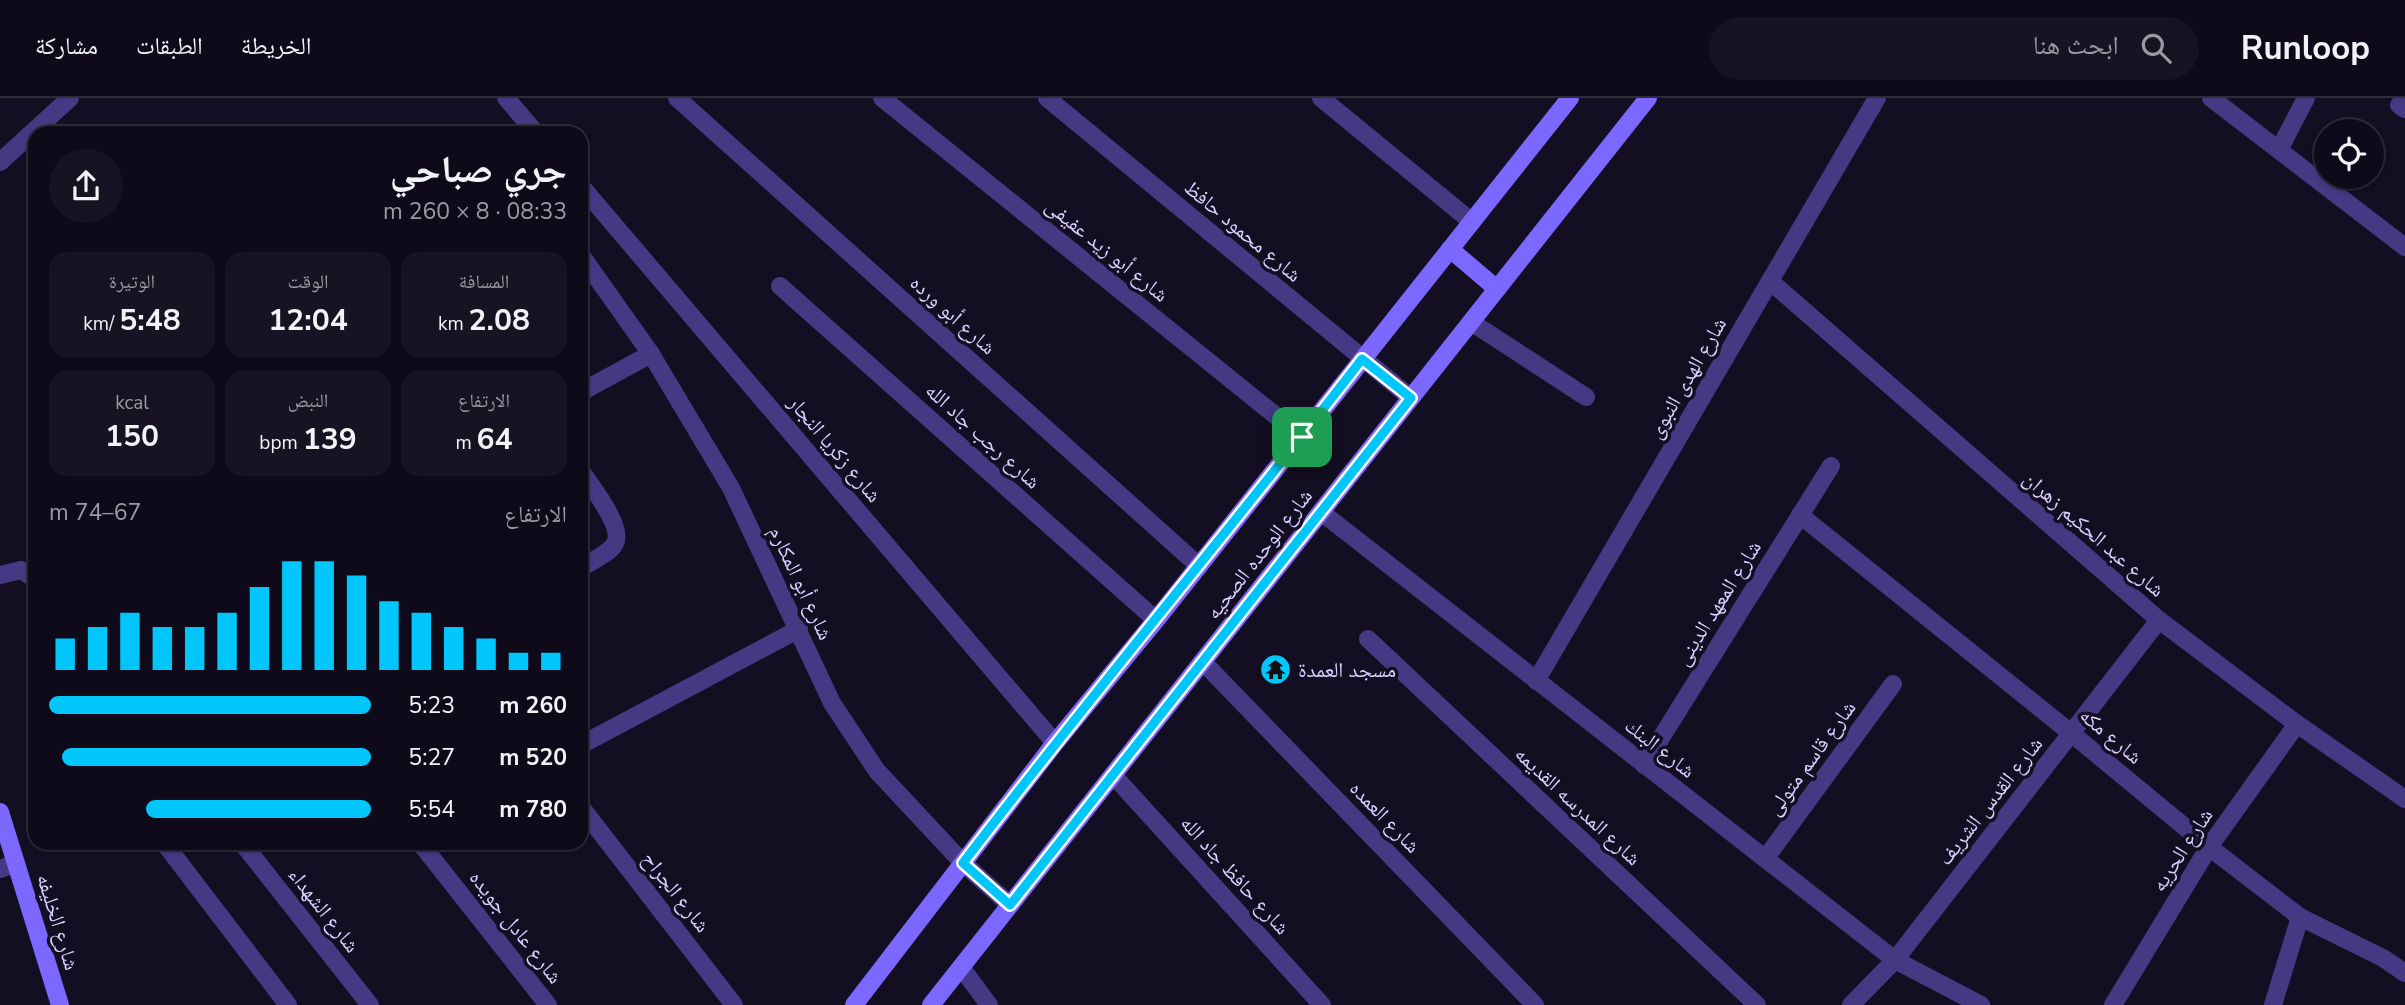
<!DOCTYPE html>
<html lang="ar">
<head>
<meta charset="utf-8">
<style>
	body { margin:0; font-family:"Nunito Sans","Noto Naskh Arabic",sans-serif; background:#181323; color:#f1f3f6; direction:rtl; height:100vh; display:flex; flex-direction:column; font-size:26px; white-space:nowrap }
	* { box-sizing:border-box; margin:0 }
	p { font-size:23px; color:#9b9aa2 }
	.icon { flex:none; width:38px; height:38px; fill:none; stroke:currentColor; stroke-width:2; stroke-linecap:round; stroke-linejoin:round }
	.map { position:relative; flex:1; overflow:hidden; direction:ltr }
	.details { position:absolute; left:28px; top:28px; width:560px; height:724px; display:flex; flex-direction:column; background:#0f0a1a; border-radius:21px; box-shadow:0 2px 5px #0004,0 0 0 2px #2f2b39; direction:rtl }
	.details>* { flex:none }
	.controls { position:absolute; left:2314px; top:21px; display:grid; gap:14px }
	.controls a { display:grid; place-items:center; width:70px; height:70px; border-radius:50%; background:#0f0a1a; box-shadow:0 2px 5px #0004,0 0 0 2px #2f2b39; font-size:35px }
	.pin { position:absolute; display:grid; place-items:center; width:60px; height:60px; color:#fff; margin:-30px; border-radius:14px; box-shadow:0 4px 10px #0006 }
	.round { display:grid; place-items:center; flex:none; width:74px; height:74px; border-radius:37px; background:#181323 }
	.head { display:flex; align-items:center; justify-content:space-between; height:119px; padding:0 21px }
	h1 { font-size:38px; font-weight:700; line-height:52px }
	.figures { display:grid; grid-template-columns:repeat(3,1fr); gap:10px; height:119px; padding:7px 21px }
	.figures div { display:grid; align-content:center; border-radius:18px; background:#181323; text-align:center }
	.figures b { font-size:30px; font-weight:700 }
	.figures small { font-size:19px; font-weight:400 }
	.figures p { font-size:19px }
	.chart { height:196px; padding:14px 21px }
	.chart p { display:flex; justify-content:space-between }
	.chart svg { width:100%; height:126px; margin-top:7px; stroke:#00c6fb; stroke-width:6 }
	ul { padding:0 21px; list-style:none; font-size:23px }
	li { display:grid; grid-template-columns:112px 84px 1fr; align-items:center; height:52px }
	li i { height:18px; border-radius:9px; background:#00c6fb }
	header { display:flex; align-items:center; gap:42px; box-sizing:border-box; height:98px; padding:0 35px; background:#0f0a1a; border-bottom:2px solid #2f2b39 }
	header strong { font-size:33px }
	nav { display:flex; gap:38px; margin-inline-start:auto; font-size:24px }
	.search { width:490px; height:63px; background:#181323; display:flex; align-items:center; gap:18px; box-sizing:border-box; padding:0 24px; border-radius:38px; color:#9b9aa2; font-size:26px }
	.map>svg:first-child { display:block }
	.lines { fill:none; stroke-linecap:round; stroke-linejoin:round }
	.minor { stroke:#443982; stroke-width:18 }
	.secondary { stroke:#7c67ff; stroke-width:18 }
	.route-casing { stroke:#fff; stroke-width:14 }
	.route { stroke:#00c6fb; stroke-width:9 }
	.labels { text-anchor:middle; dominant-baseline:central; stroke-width:7; stroke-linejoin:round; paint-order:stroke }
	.street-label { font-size:21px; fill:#dbd0ff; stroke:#140e23 }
	.poi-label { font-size:21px; fill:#dbd0ff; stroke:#140e23; text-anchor:start }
</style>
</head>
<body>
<header>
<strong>Runloop</strong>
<div class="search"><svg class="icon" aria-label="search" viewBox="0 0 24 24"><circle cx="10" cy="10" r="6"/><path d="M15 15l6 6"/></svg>ابحث هنا</div>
<nav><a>الخريطة</a><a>الطبقات</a><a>مشاركة</a></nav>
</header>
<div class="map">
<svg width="2405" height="907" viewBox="0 0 2405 907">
	<rect width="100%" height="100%" fill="#140e23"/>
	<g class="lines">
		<!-- minor -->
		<g class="minor">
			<polyline points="506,0 536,35"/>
			<polyline points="677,0 1199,468"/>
			<polyline points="882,0 1302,339"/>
			<polyline points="1047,0 1411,300"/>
			<polyline points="1321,0 1472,124"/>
			<polyline points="2211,0 2405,149"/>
			<polyline points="2399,7 2405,11"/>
			<polyline points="2279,52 2306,0"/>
			<polyline points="0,64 70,0"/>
			<polyline points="581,88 1055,645"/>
			<polyline points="581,157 651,256 731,390 832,605 877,673 963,765 1010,807"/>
			<polyline points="1770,183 2159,522 2297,626 2405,701"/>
			<polyline points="780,188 1156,522"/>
			<polyline points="1471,224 1586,299"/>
			<polyline points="581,294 651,256"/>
			<path d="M581,373C591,388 626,431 614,447C607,457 591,463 581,470"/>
			<polyline points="1321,414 1895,862 1981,907"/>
			<polyline points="1800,417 2071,635 2209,749 2300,819 2383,860 2405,875"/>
			<polyline points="0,477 21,472 35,481"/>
			<polyline points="1368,541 1757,907"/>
			<polyline points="1203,564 1535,907"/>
			<polyline points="1536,583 1877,0"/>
			<polyline points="581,647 799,531"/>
			<polyline points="1644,667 1831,368"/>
			<polyline points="1113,677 1322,907"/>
			<polyline points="581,709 734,907"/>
			<polyline points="165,746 288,907"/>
			<polyline points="243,746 370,907"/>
			<polyline points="421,746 548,907"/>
			<polyline points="1765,761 1893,586"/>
			<polyline points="0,771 16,765"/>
			<polyline points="961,869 989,907"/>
			<polyline points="1851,907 1895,862 2159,522"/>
			<polyline points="2113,907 2209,749 2297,626"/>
			<polyline points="2273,907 2300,819"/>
		</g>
		<!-- secondary -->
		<g class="secondary">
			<polyline points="1450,151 1497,191"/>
			<polyline points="0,714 60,907"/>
			<polyline points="854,907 1055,645 1156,522 1570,0"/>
			<polyline points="931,907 1648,0"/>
		</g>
	</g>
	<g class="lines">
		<defs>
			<path id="route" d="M1362,261L1411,300L1010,807L963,765C1093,594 1232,430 1362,261Z"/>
		</defs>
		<!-- route casing -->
		<use href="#route" class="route-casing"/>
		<!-- route -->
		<use href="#route" class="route"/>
	</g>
	<!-- icons -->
	<defs>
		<symbol id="temple-disc" viewBox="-11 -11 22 22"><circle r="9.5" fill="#00c6fb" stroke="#140e23"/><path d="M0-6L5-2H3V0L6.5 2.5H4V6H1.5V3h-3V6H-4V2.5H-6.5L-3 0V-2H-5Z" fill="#111"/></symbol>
	</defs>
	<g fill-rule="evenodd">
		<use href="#temple-disc" x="1258" y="554" width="35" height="35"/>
	</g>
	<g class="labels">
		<!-- street labels -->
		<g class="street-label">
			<text transform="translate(1243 133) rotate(40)">شارع محمود حافظ</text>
			<text transform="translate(1107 152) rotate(39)">شارع أبو زيد عفيفى</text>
			<text transform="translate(953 217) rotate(42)">شارع أبو ورده</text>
			<text transform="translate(1687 280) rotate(-60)">شارع الهدى النبوى</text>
			<text transform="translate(983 338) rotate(42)">شارع رجب جاد الله</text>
			<text transform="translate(835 351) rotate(50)">شارع زكريا النجار</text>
			<text transform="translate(2094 436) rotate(41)">شارع عبد الحكيم زهران</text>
			<text transform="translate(1259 456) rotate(-52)">شارع الوحده الصحيه</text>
			<text transform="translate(801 485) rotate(65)">شارع أبو المكارم</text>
			<text transform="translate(1718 505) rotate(-58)">شارع المعهد الدينى</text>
			<text transform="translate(2111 638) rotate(40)">شارع مكه</text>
			<text transform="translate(1660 650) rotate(38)">شارع البنك</text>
			<text transform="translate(1811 660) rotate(-54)">شارع قاسم متولى</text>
			<text transform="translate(1990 703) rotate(-52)">شارع القدس الشريف</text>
			<text transform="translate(1578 708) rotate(43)">شارع المدرسه القديمه</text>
			<text transform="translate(1385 719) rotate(46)">شارع العمده</text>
			<text transform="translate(2182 752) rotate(-57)">شارع الحريه</text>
			<text transform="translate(1235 777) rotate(48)">شارع حافظ جاد الله</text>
			<text transform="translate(676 794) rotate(52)">شارع الجراح</text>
			<text transform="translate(324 812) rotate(52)">شارع الشهداء</text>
			<text transform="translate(58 824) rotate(73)">شارع الخليفه</text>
			<text transform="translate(516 829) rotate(52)">شارع عادل جويده</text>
		</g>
		<!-- poi labels -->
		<g class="poi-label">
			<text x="1298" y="572">مسجد العمدة</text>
		</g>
	</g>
</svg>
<div class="controls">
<a><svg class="icon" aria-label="locate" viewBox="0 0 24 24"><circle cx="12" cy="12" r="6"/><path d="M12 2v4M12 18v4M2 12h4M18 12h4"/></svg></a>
</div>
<div class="pin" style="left:1302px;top:339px;background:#1e9e55"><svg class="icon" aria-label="arrive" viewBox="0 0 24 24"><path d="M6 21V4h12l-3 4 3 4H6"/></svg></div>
<section class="details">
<div class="head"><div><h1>جري صباحي</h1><p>08:33 · 8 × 260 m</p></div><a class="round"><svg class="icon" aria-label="share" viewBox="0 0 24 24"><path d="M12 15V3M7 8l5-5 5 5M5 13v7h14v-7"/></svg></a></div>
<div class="figures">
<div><p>المسافة</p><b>2.08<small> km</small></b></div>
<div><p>الوقت</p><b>12:04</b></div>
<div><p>الوتيرة</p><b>5:48<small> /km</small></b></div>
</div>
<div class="figures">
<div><p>الارتفاع</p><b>64<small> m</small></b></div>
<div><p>النبض</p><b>139<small> bpm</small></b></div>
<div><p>kcal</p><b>150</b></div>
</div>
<div class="chart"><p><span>الارتفاع</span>67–74 m</p>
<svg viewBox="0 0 160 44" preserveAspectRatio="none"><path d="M5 44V33M15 44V29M25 44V24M35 44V29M45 44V29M55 44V24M65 44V15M75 44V6M85 44V6M95 44V11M105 44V20M115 44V24M125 44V29M135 44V33M145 44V38M155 44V38"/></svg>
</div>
<ul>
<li><b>260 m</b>5:23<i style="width:100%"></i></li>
<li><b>520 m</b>5:27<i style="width:96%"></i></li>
<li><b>780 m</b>5:54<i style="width:70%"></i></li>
</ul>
</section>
</div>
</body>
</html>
